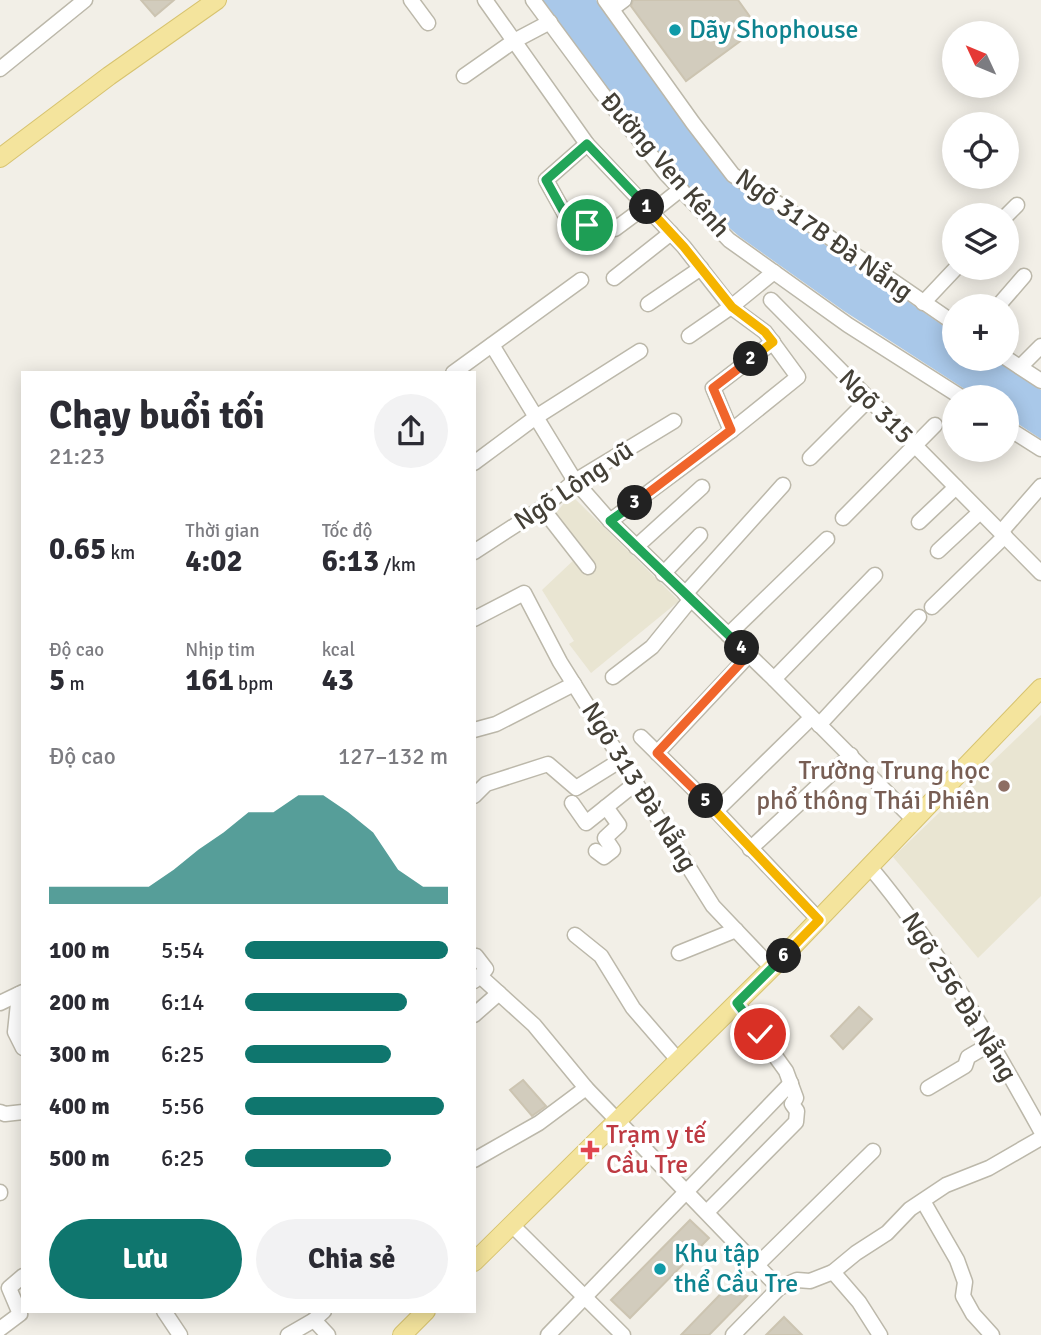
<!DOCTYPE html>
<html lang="vi">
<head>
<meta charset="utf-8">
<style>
	body { margin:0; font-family:Signika,sans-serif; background:#f2f2f3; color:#2b2b33; height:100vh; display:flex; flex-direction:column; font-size:26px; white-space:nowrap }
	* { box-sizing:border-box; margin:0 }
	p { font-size:23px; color:#7c7c81 }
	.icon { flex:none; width:38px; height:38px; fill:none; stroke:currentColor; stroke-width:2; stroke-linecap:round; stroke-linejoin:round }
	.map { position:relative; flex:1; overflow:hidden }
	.details { position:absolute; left:21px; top:371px; width:455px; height:942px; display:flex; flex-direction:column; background:#fff; border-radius:0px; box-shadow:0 4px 18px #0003 }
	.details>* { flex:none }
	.needle { width:46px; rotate:314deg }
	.controls { position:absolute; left:942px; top:21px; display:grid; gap:14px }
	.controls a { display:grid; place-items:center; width:77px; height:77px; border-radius:50%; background:#fff; box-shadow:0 4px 18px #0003; font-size:35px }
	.pin { position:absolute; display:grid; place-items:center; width:60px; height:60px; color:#fff; margin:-30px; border:4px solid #fff; border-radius:50%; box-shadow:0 2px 7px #0007 }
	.km { position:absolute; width:35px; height:35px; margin:-18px; border-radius:50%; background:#222; color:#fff; font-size:19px; line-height:35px; text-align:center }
	.round { display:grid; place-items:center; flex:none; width:74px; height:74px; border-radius:37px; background:#f2f2f3 }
	.overview { display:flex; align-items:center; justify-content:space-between; height:119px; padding:0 28px }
	h1 { font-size:38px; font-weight:800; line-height:52px }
	.metrics { display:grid; grid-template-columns:repeat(3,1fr); gap:10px; height:119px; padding:7px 28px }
	.metrics div { display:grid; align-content:center }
	.metrics b { font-size:30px; font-weight:800 }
	.metrics small { font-size:19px; font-weight:400 }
	.metrics p { font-size:19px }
	.chart { height:196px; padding:14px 28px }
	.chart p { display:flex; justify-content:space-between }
	.chart svg { width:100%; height:126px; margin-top:7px; fill:#0f766e; opacity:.7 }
	.cta { display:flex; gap:14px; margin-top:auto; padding:14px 28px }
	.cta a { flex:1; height:80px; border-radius:42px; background:#0f766e; color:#fff; font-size:28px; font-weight:800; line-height:80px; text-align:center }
	.cta a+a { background:#f2f2f3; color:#2b2b33 }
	ul { padding:0 28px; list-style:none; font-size:23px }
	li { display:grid; grid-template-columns:112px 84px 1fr; align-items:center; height:52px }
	li i { height:18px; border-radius:9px; background:#0f766e }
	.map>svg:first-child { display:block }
	.education { fill:#e9e5d2 }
	.water { fill:#a9c8e9 }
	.building { fill:#d2ccbd; stroke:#ccc4b1; stroke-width:2 }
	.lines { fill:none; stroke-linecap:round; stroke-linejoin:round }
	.minor-casing { stroke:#bcb8aa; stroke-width:17 }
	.major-casing { stroke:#d7c36f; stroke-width:20 }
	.minor { stroke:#fff; stroke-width:14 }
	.major { stroke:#f4e49d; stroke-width:18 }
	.split-1-casing { stroke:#fff; stroke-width:14 }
	.split-2-casing { stroke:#fff; stroke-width:14 }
	.split-3-casing { stroke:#fff; stroke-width:14 }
	.split-4-casing { stroke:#fff; stroke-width:14 }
	.split-5-casing { stroke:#fff; stroke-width:14 }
	.split-6-casing { stroke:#fff; stroke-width:14 }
	.split-7-casing { stroke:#fff; stroke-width:14 }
	.split-1 { stroke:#22a559; stroke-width:9 }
	.split-2 { stroke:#f5b400; stroke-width:9 }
	.split-3 { stroke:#f0652b; stroke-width:9 }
	.split-4 { stroke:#22a559; stroke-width:9 }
	.split-5 { stroke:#f0652b; stroke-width:9 }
	.split-6 { stroke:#f5b400; stroke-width:9 }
	.split-7 { stroke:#22a559; stroke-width:9 }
	.culture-dot { fill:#0f9aa8; stroke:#fff; stroke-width:2.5 }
	.education-dot { fill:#8d6e63; stroke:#fff; stroke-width:2.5 }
	.health-dot { fill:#e0444e; stroke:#fff; stroke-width:2.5 }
	.labels { text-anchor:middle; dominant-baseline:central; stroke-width:7; stroke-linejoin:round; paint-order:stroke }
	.culture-label { font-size:26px; fill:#0d838f; stroke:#fff; text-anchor:start }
	.street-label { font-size:26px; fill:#444037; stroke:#fff }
	.education-label { font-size:26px; fill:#785e54; stroke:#fff; text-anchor:end }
	.health-label { font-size:26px; fill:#be3a42; stroke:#fff; text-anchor:start }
</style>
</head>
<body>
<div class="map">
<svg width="1041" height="1335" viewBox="0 0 1041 1335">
	<rect width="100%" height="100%" fill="#f2efe7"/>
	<!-- education -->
	<g class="education">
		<polygon points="571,495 679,601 591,673 569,644 574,641 542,590 577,557 550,520"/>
		<polygon points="1041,715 1041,896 978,958 893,857"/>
	</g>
	<!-- water -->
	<polygon class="water" points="540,0 596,0 719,167 745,190 954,333 954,359 993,359 1041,390 1041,439 1006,416 1006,397 977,397 844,311 740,237 719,219 649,144"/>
	<!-- building -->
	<g class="building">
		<polygon points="141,0 174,0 155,16"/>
		<polygon points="633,0 738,0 758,28 686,81 631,6"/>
		<polygon points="859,1007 872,1019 843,1049 831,1036"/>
		<polygon points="523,1080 546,1106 532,1116 510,1090"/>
		<polygon points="690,1220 709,1238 630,1318 611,1300"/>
		<polygon points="738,1276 753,1290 709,1335 681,1335"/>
		<polygon points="784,1317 802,1335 766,1335"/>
	</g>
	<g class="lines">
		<defs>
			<g id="minor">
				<polyline points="411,0 428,23"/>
				<polyline points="485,0 587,144 684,247 731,307 765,332 798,377 731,431 610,521"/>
				<polyline points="533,0 601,92 666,174 729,240 848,325 961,397"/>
				<polyline points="605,0 693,123 733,175 807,222 954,323"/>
				<polyline points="612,9 624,0"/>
				<polyline points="0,69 85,0"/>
				<polyline points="464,76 514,41 550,22"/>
				<polyline points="587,144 546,180 566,216 576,209 588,225"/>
				<polyline points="652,212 681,189"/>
				<polyline points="1006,216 1017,205"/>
				<polyline points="615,229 646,206"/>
				<polyline points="614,278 671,233"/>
				<polyline points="771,300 1041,573"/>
				<polyline points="923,303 956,268"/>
				<polyline points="648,304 701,268"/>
				<polyline points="998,306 1024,276"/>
				<polyline points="689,336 731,307 774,272"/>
				<polyline points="492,345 575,481 610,521 774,679 915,821"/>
				<polyline points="1006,358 1041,381"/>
				<polyline points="1020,367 1041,346"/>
				<polyline points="453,373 581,280"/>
				<polyline points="1006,427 1041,449"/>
				<polyline points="731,431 713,388 773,342"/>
				<polyline points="810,458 869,399"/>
				<polyline points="474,463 536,417 640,351"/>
				<polyline points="542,508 588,567"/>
				<polyline points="843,518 935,425"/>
				<polyline points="919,522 956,487"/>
				<polyline points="1001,532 1041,486"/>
				<polyline points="636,547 702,487"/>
				<polyline points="938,551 980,512"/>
				<polyline points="474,552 542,508 575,481 674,421"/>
				<polyline points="663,574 700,535"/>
				<polyline points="685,594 783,485"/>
				<polyline points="932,607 1005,536"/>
				<polyline points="474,619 524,593 560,662 713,906 772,968"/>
				<polyline points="728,635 827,539"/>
				<polyline points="613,677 652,647 691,599"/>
				<polyline points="774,679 875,575"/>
				<polyline points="819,725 919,617"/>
				<polyline points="474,730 496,724 574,684"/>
				<polyline points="641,737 716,811 819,920"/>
				<polyline points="657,753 749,655"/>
				<polyline points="474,796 486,784 548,764 576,788 621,760"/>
				<polyline points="572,803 586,823 636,783"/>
				<polyline points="716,811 811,718"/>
				<polyline points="750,849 851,755"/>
				<polyline points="596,851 604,857 613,850 605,838 619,825 606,807"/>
				<path d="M870,867C938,948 990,1039 1041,1131"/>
				<polyline points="575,935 601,956 633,1008 678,1060"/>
				<polyline points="679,953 736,930"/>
				<polyline points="476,956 486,969 480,976"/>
				<polyline points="474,981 480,976 534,1025 586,1088 779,1288"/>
				<polyline points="19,994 15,1032 23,1048"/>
				<polyline points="0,1003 23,992"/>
				<polyline points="474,1015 499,993"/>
				<polyline points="928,1088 965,1066 968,1057 992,1043"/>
				<polyline points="0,1112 5,1114 23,1112"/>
				<polyline points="474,1160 539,1123 586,1088"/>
				<polyline points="0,1193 0,1192"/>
				<polyline points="923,1201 957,1260 965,1282 963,1296 973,1314 992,1335"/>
				<polyline points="707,1212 796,1122 797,1111 792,1104 796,1098 786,1071 737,1003"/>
				<polyline points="512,1225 623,1335"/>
				<polyline points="757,1265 873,1151"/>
				<polyline points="833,1272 856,1253 887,1233 910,1209 946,1185 989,1168 1041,1138"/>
				<polyline points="164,1311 180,1335"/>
				<polyline points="314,1320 328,1335"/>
				<polyline points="0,1329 20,1314 9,1288 23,1276"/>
				<polyline points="288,1335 314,1320 324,1311"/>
				<polyline points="548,1335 791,1083"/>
				<polyline points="733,1335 779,1288 797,1280 810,1281 833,1272 859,1302 880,1335"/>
			</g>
			<g id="major">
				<polyline points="0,158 109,76 217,0"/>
				<polyline points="474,1262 772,968 1041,688"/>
				<polyline points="402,1335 426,1311"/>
			</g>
		</defs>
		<!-- minor casing -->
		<use href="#minor" class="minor-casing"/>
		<!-- major casing -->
		<use href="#major" class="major-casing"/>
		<!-- minor -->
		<use href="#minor" class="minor"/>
		<!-- major -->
		<use href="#major" class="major"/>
	</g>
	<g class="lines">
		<defs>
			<polyline id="split-1" points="587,225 576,209 566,216 546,180 587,144 647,207"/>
			<polyline id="split-2" points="647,207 684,247 732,307 765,332 773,342 751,359"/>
			<polyline id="split-3" points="635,503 731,430 713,388 751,359"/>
			<polyline id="split-4" points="635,503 610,521 742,648"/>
			<polyline id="split-5" points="706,801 657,753 749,654 742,648"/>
			<polyline id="split-6" points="706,801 819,920 784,956"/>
			<polyline id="split-7" points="760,1034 737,1003 784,956"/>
		</defs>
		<!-- split-1 casing -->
		<use href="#split-1" class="split-1-casing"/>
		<!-- split-2 casing -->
		<use href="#split-2" class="split-2-casing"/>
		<!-- split-3 casing -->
		<use href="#split-3" class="split-3-casing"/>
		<!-- split-4 casing -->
		<use href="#split-4" class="split-4-casing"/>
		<!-- split-5 casing -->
		<use href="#split-5" class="split-5-casing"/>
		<!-- split-6 casing -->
		<use href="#split-6" class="split-6-casing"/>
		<!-- split-7 casing -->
		<use href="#split-7" class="split-7-casing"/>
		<!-- split-1 -->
		<use href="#split-1" class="split-1"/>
		<!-- split-2 -->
		<use href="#split-2" class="split-2"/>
		<!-- split-3 -->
		<use href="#split-3" class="split-3"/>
		<!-- split-4 -->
		<use href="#split-4" class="split-4"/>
		<!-- split-5 -->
		<use href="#split-5" class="split-5"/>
		<!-- split-6 -->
		<use href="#split-6" class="split-6"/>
		<!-- split-7 -->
		<use href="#split-7" class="split-7"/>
	</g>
	<!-- markers -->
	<g class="culture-dot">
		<circle cx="675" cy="30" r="7"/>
		<circle cx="660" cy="1269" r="7"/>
	</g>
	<circle class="education-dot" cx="1004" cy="786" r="7"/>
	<path class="health-dot" d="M586.5 1139.5h7v7h7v7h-7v7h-7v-7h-7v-7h7z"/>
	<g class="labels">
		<!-- culture labels -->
		<g class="culture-label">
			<text x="689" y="30">Dãy Shophouse</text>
			<text x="674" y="1254">Khu tập<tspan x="674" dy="30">thể Cầu Tre</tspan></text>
		</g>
		<!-- street labels -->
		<g class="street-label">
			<text transform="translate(665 165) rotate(49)">Đường Ven Kênh</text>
			<text transform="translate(824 235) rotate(35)">Ngõ 317B Đà Nẵng</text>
			<text transform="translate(876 407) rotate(45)">Ngõ 315</text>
			<text transform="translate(574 486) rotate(-34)">Ngõ Lông vũ</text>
			<text transform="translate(639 787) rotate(58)">Ngõ 313 Đà Nẵng</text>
			<text transform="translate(959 997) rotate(58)">Ngõ 256 Đà Nẵng</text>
		</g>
		<!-- education labels -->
		<g class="education-label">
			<text x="990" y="771">Trường Trung học<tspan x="990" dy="30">phổ thông Thái Phiên</tspan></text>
		</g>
		<!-- health labels -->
		<g class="health-label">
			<text x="606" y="1135">Trạm y tế<tspan x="606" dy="30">Cầu Tre</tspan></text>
		</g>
	</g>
</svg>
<div class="controls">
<a><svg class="needle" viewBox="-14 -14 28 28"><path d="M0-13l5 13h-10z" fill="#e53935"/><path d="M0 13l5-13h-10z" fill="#7c7c81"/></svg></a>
<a><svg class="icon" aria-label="locate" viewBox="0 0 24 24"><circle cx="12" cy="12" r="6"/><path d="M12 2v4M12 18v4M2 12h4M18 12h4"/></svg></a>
<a><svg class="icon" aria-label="layers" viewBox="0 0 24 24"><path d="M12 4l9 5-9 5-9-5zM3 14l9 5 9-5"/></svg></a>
<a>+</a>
<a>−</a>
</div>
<div class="pin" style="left:587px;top:225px;background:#1e9e55"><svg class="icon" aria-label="arrive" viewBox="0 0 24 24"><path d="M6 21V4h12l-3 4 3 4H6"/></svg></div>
<div class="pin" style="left:760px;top:1034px;background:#d93025"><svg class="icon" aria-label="check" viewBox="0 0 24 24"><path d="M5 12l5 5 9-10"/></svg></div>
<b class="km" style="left:647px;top:207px">1</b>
<b class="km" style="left:751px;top:359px">2</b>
<b class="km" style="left:635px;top:503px">3</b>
<b class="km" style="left:742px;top:648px">4</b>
<b class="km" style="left:706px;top:801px">5</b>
<b class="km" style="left:784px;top:956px">6</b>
<section class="details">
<div class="overview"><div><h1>Chạy buổi tối</h1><p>21:23</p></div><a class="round"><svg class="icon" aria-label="share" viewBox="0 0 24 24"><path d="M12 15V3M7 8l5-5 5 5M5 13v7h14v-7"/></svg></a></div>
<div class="metrics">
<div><b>0.65<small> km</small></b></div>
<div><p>Thời gian</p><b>4:02</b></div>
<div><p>Tốc độ</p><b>6:13<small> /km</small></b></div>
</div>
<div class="metrics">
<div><p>Độ cao</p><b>5<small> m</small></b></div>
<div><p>Nhịp tim</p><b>161<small> bpm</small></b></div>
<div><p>kcal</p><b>43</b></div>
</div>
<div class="chart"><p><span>Độ cao</span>127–132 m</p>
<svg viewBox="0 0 160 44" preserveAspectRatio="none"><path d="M0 44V38L10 38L20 38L30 38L40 38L50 32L60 25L70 19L80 12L90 12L100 6L110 6L120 12L130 19L140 32L150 38L160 38V44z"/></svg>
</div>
<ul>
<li><b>100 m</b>5:54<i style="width:100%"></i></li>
<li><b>200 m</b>6:14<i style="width:80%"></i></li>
<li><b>300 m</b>6:25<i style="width:72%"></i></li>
<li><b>400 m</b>5:56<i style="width:98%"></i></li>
<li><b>500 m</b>6:25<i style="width:72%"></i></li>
</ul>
<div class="cta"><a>Lưu</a><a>Chia sẻ</a></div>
</section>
</div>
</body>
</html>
